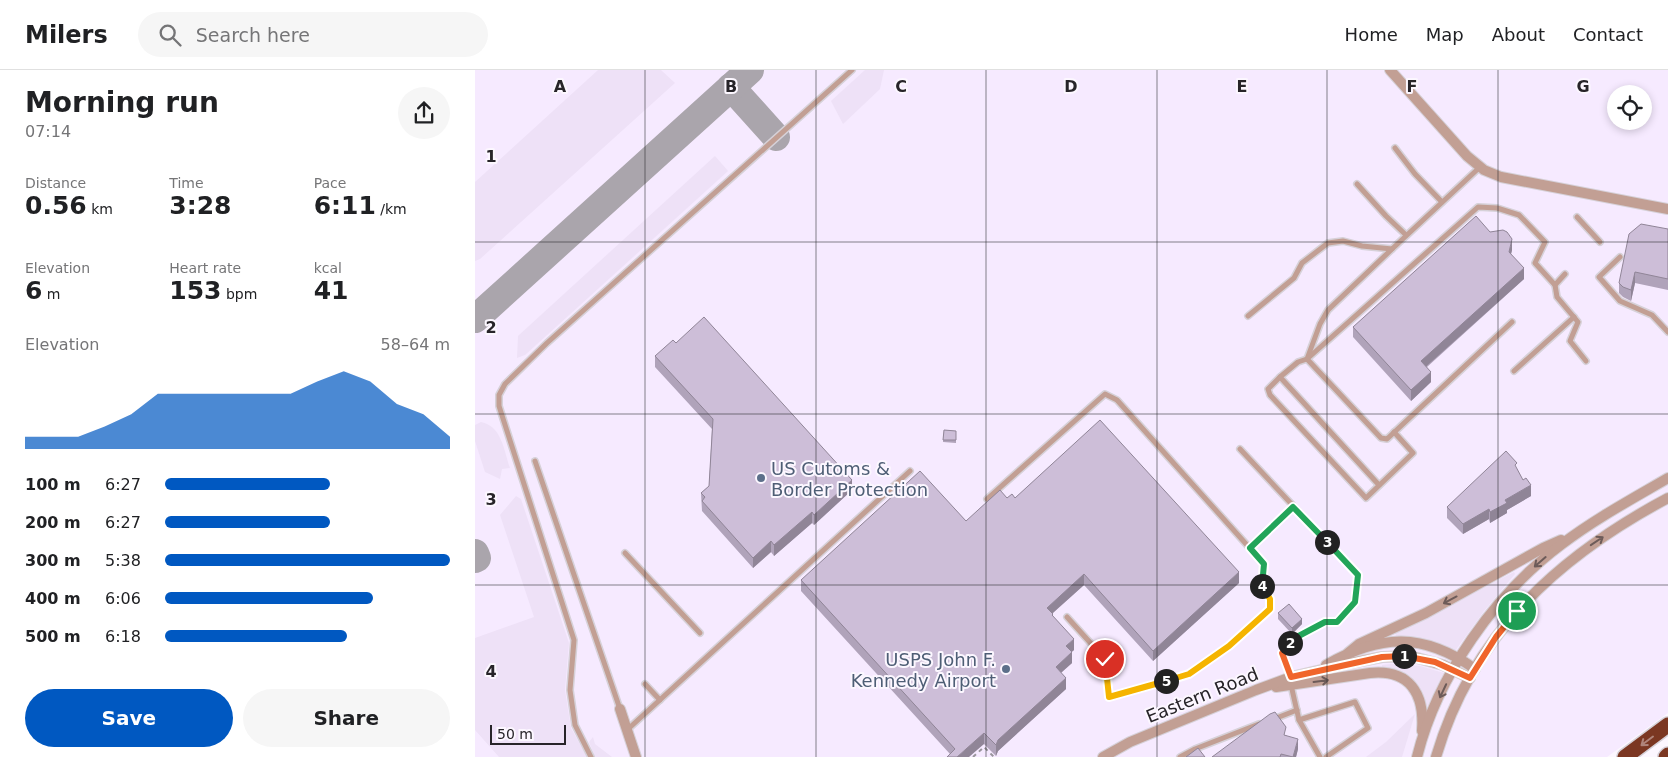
<!DOCTYPE html>
<html lang="en">
<head>
<meta charset="utf-8">
<style>
	body { margin:0; font-family:"DejaVu Sans",sans-serif; background:#f6f6f6; color:#202124; height:100vh; display:flex; flex-direction:column; font-size:19px; white-space:nowrap }
	* { box-sizing:border-box; margin:0 }
	p { font-size:16px; color:#757577 }
	.icon { flex:none; width:28px; height:28px; fill:none; stroke:currentColor; stroke-width:2; stroke-linecap:round; stroke-linejoin:round }
	.map { position:relative; flex:1; overflow:hidden }
	.drawer { display:flex; flex-direction:column; background:#fff; width:475px }
	.drawer>* { flex:none }
	.controls { position:absolute; left:1132px; top:15px; display:grid; gap:10px }
	.controls a { display:grid; place-items:center; width:45px; height:45px; border-radius:50%; background:#fff; box-shadow:0 2px 8px #0003; font-size:25px }
	.scale { position:absolute; left:15px; bottom:12px; width:76px; box-sizing:border-box; padding-left:5px; border:2px solid #272429; border-top:0; font-size:14px; line-height:18px; white-space:nowrap; color:#272429; -webkit-text-stroke:4px #fcf7ff; paint-order:stroke }
	.pin { position:absolute; display:grid; place-items:center; width:42px; height:42px; color:#fff; margin:-21px; border:2px solid #fff; border-radius:50%; box-shadow:0 1px 5px #0007 }
	.km { position:absolute; width:25px; height:25px; margin:-12px; border-radius:50%; background:#222; color:#fff; font-size:14px; line-height:25px; text-align:center }
	.round { display:grid; place-items:center; flex:none; width:52px; height:52px; border-radius:26px; background:#f6f6f6 }
	.overview { display:flex; align-items:center; justify-content:space-between; height:85px; padding:0 25px }
	h1 { font-size:28px; font-weight:700; line-height:38px }
	.stats { display:grid; grid-template-columns:repeat(3,1fr); gap:8px; height:85px; padding:5px 25px }
	.stats div { display:grid; align-content:center }
	.stats b { font-size:25px; font-weight:700 }
	.stats small { font-size:14px; font-weight:400 }
	.stats p { font-size:14px }
	.chart { height:140px; padding:10px 25px }
	.chart p { display:flex; justify-content:space-between }
	.chart svg { width:100%; height:90px; margin-top:5px; fill:#0058c1; opacity:.7 }
	.action { display:flex; gap:10px; margin-top:auto; padding:10px 25px }
	.action a { flex:1; height:58px; border-radius:30px; background:#0058c1; color:#fff; font-size:20px; font-weight:700; line-height:58px; text-align:center }
	.action a+a { background:#f6f6f6; color:#202124 }
	ul { padding:0 25px; list-style:none; font-size:16px }
	li { display:grid; grid-template-columns:80px 60px 1fr; align-items:center; height:38px }
	li i { height:12px; border-radius:6px; background:#0058c1 }
	header { display:flex; align-items:center; gap:30px; box-sizing:border-box; height:70px; padding:0 25px; background:#fff; border-bottom:1px solid #e0e0e0 }
	header strong { font-size:24px }
	nav { display:flex; gap:28px; margin-inline-start:auto; font-size:18px }
	.search { width:350px; height:45px; background:#f6f6f6; display:flex; align-items:center; gap:12px; box-sizing:border-box; padding:0 18px; border-radius:28px; color:#757577; font-size:19px }
	main { display:flex; flex:1; min-height:0 }
	.map>svg:first-child { display:block }
	.built { fill:#f6eaff; fill-rule:evenodd }
	.green { fill:#eee1f7 }
	.lines { fill:none; stroke-linecap:round; stroke-linejoin:round }
	.taxiway { stroke:#aaa5ac; stroke-width:28 }
	.lane-casing { stroke:#d6d1d8; stroke-width:8 }
	.street-casing { stroke:#d6d1d8; stroke-width:12 }
	.highway-casing { stroke:#d6d1d8; stroke-width:18 }
	.path { stroke:#99959c; stroke-width:2; stroke-dasharray:4 4; stroke-linecap:butt }
	.lane { stroke:#c29f94; stroke-width:5 }
	.street { stroke:#c29f94; stroke-width:10 }
	.highway { stroke:#7b3722; stroke-width:15 }
	.wall { fill:#b0a3ba }
	.shaded-wall { fill:#908597 }
	.building { fill:#cdbed8; stroke:#908597 }
	.oneway { stroke:#6d5b59 }
	.oneway2 { stroke:#af847a }
	.split-1-casing { stroke:#fff; stroke-width:10 }
	.split-2-casing { stroke:#fff; stroke-width:10 }
	.split-3-casing { stroke:#fff; stroke-width:10 }
	.split-4-casing { stroke:#fff; stroke-width:10 }
	.split-5-casing { stroke:#fff; stroke-width:10 }
	.split-6-casing { stroke:#fff; stroke-width:10 }
	.split-1 { stroke:#f0652b; stroke-width:6 }
	.split-2 { stroke:#f0652b; stroke-width:6 }
	.split-3 { stroke:#22a559; stroke-width:6 }
	.split-4 { stroke:#22a559; stroke-width:6 }
	.split-5 { stroke:#f5b400; stroke-width:6 }
	.split-6 { stroke:#f5b400; stroke-width:6 }
	.grid { fill:none; stroke:#272429; stroke-width:1; stroke-opacity:0.55 }
	.service-dot { fill:#5c6f8a; stroke:#fcf7ff; stroke-width:2 }
	.labels { text-anchor:middle; dominant-baseline:central; stroke-width:4; stroke-linejoin:round; paint-order:stroke }
	.service-label { font-size:18px; fill:#4e5e75; stroke:#fcf7ff; text-anchor:start }
	.street-label { font-size:18px; fill:#272429; stroke:#fcf7ff }
	.grid-label { font-size:16px; text-anchor:middle; font-weight:bold; fill:#272429; stroke:#fcf7ff; stroke-width:4; stroke-linejoin:round; paint-order:stroke }
</style>
</head>
<body>
<header>
<strong>Milers</strong>
<div class="search"><svg class="icon" aria-label="search" viewBox="0 0 24 24"><circle cx="10" cy="10" r="6"/><path d="M15 15l6 6"/></svg>Search here</div>
<nav><a>Home</a><a>Map</a><a>About</a><a>Contact</a></nav>
</header>
<main>
<section class="drawer">
<div class="overview"><div><h1>Morning run</h1><p>07:14</p></div><a class="round"><svg class="icon" aria-label="share" viewBox="0 0 24 24"><path d="M12 15V3M7 8l5-5 5 5M5 13v7h14v-7"/></svg></a></div>
<div class="stats">
<div><p>Distance</p><b>0.56<small> km</small></b></div>
<div><p>Time</p><b>3:28</b></div>
<div><p>Pace</p><b>6:11<small> /km</small></b></div>
</div>
<div class="stats">
<div><p>Elevation</p><b>6<small> m</small></b></div>
<div><p>Heart rate</p><b>153<small> bpm</small></b></div>
<div><p>kcal</p><b>41</b></div>
</div>
<div class="chart"><p><span>Elevation</span>58–64 m</p>
<svg viewBox="0 0 160 44" preserveAspectRatio="none"><path d="M0 44V38L10 38L20 38L30 33L40 27L50 17L60 17L70 17L80 17L90 17L100 17L110 11L120 6L130 11L140 22L150 27L160 38V44z"/></svg>
</div>
<ul>
<li><b>100 m</b>6:27<i style="width:58%"></i></li>
<li><b>200 m</b>6:27<i style="width:58%"></i></li>
<li><b>300 m</b>5:38<i style="width:100%"></i></li>
<li><b>400 m</b>6:06<i style="width:73%"></i></li>
<li><b>500 m</b>6:18<i style="width:64%"></i></li>
</ul>
<div class="action"><a>Save</a><a>Share</a></div>
</section>
<div class="map">
<svg width="1193" height="687" viewBox="0 0 1193 687">
	<rect width="100%" height="100%" fill="#fcf7ff"/>
	<!-- built -->
	<path class="built" d="M0,0H1193V643L1132,687H0ZM1141,24H1169V51H1141Z"/>
	<!-- green -->
	<g class="green">
		<polygon points="123,0 186,0 200,13 5,189 0,191 0,112"/>
		<polygon points="390,0 409,0 405,19 368,54 356,31"/>
		<polygon points="240,86 253,101 50,285 42,288 43,266"/>
		<path d="M6,352C27,356 29,381 35,398L27,399L25,409L10,402L0,371V355Z"/>
		<polygon points="41,426 46,429 94,573 90,620 96,658 112,687 24,687 0,660 0,568 59,547 25,445"/>
		<path d="M1039,502L1040,504L1009,541L980,581C961,572 942,568 921,566L920,563Z"/>
		<path d="M916,594L945,596L969,603L952,638C945,612 934,602 907,598V595Z"/>
		<polygon points="940,644 927,687 891,687 911,672"/>
		<polygon points="118,667 120,674 137,687 120,687 114,672"/>
	</g>
	<g class="lines">
		<!-- taxiway -->
		<g class="taxiway">
			<polyline points="256,17 301,67"/>
			<polyline points="0,249 275,0"/>
			<polyline points="0,483 2,488 0,489"/>
		</g>
		<defs>
			<g id="lane">
				<polyline points="920,78 940,104 967,132"/>
				<polyline points="882,114 911,146 931,165"/>
				<polyline points="1102,147 1125,172"/>
				<polyline points="917,179 853,240 845,254 832,289 906,368 912,369 1037,252"/>
				<polyline points="1145,187 1124,207 1145,231 1177,245 1193,262"/>
				<polyline points="1080,215 1082,227 1103,252 1095,271 1111,291"/>
				<polyline points="773,246 819,208 827,193 853,173 868,171 887,176 917,179 1005,97"/>
				<polyline points="1039,301 1099,247"/>
				<polyline points="805,307 793,319 795,325 891,428 938,383 919,362"/>
				<polyline points="765,379 883,505 879,532 862,552 850,552 836,559 818,569 807,583 816,607"/>
				<polyline points="60,391 145,639"/>
				<polyline points="904,415 805,307 823,292 832,289 1003,137 1022,138 1044,145 1070,172 1060,193 1080,215 1090,204"/>
				<polyline points="512,429 630,324 642,330 789,494 786,515 795,529 795,539 754,576 714,604 634,627 630,589 592,547"/>
				<polyline points="775,478 818,437"/>
				<polyline points="150,483 225,563"/>
				<polyline points="170,614 185,630"/>
				<polyline points="816,615 824,650 845,687"/>
				<polyline points="799,649 822,640"/>
				<polyline points="824,650 880,632 893,658 851,687"/>
				<polyline points="152,660 435,401"/>
				<polyline points="116,687 100,655 95,620 99,570 24,336 24,325 30,314 72,273 377,0"/>
				<polyline points="705,687 720,679 784,654"/>
			</g>
			<g id="street">
				<polyline points="915,0 992,86 1009,100 1026,107 1193,139"/>
				<polyline points="873,583 884,574 951,543 1068,478 1086,470"/>
				<path d="M851,595C905,564 948,562 1000,599"/>
				<path d="M801,617L895,603C934,599 950,623 947,661"/>
				<polyline points="145,639 161,687"/>
				<polyline points="628,687 655,672 781,620 816,607 876,593 907,587 935,586 968,595 995,608"/>
				<path d="M942,687C962,606 1020,524 1087,474C1120,449 1157,429 1193,408"/>
				<path d="M961,687C997,564 1084,486 1193,428"/>
			</g>
			<g id="highway">
				<polyline points="1150,687 1193,655"/>
				<polyline points="1191,687 1193,685"/>
			</g>
		</defs>
		<!-- lane casing -->
		<use href="#lane" class="lane-casing"/>
		<!-- street casing -->
		<use href="#street" class="street-casing"/>
		<!-- highway casing -->
		<use href="#highway" class="highway-casing"/>
		<!-- path -->
		<polyline class="path" points="498,687 509,677 519,687"/>
		<!-- lane -->
		<use href="#lane" class="lane"/>
		<!-- street -->
		<use href="#street" class="street"/>
		<!-- highway -->
		<use href="#highway" class="highway"/>
	</g>
	<!-- wall -->
	<g class="wall">
		<polygon points="1193,159 1193,220 1160,213 1156,231 1148,227 1144,223 1144,213"/>
		<polygon points="1015,162 1037,180 1036,184 1049,209 952,297 956,312 936,331 878,267 878,257"/>
		<polygon points="201,273 377,420 339,455 337,453 299,486 296,482 278,498 227,441 226,423 234,416 237,359 180,297 180,286"/>
		<polygon points="469,360 481,361 481,373 468,372"/>
		<polygon points="1042,399 1056,426 1032,440 1032,443 1015,453 1014,449 988,464 972,448 972,437"/>
		<polygon points="532,428 540,428 764,513 678,591 609,515 578,543 578,547 599,580 596,582 597,593 586,603 591,619 523,681 521,686 509,674 475,684 326,521 326,510 491,451"/>
		<polygon points="803,543 827,554 817,564 803,549"/>
		<polygon points="811,665 823,679 821,687 737,687"/>
	</g>
	<!-- shaded-wall -->
	<g class="shaded-wall">
		<polygon points="1037,169 1037,180 1034,192 1034,182"/>
		<polygon points="1049,198 1049,209 946,301 946,291"/>
		<polygon points="1160,202 1160,213 1156,231 1156,220"/>
		<polygon points="956,302 956,312 936,331 936,320"/>
		<polygon points="377,410 377,420 339,455 339,445"/>
		<polygon points="1056,415 1056,426 1032,440 1032,443 1015,453 1015,442 1030,430"/>
		<polygon points="1014,439 1014,449 988,464 988,454"/>
		<polygon points="337,442 337,453 299,486 299,475"/>
		<polygon points="296,471 296,482 278,498 278,488"/>
		<polygon points="764,502 764,513 678,591 678,581"/>
		<polygon points="609,504 609,515 572,548 572,538"/>
		<polygon points="827,549 827,554 817,564 817,558"/>
		<polygon points="599,569 599,580 591,587 591,576"/>
		<polygon points="597,582 597,593 581,607 581,597"/>
		<polygon points="591,608 591,619 523,681 521,686 521,675 523,670"/>
		<polygon points="509,663 509,674 494,687 482,687"/>
		<polygon points="823,669 823,679 821,687 818,687"/>
	</g>
	<!-- building -->
	<g class="building">
		<polygon points="1001,146 1015,162 1028,160 1032,162 1037,169 1034,182 1049,198 946,291 956,302 936,320 878,257"/>
		<polygon points="1166,154 1193,159 1193,209 1160,202 1156,220 1148,217 1144,213 1154,164"/>
		<polygon points="229,247 377,410 339,445 337,442 299,475 296,471 278,488 227,431 230,427 226,423 234,416 238,349 180,286 198,270 201,273"/>
		<polygon points="625,350 764,502 678,581 609,504 572,538 578,544 577,545 599,569 591,576 597,582 581,597 591,608 523,670 521,675 509,663 482,687 472,687 480,679 326,510 445,401 491,451 525,420 532,428 537,424 540,428"/>
		<polygon points="469,360 481,361 481,370 468,370"/>
		<polygon points="1031,381 1042,393 1040,395 1048,410 1051,408 1056,415 1030,430 1032,433 1015,442 1014,439 988,454 972,437"/>
		<polygon points="814,534 827,549 817,558 803,543"/>
		<polygon points="800,642 811,657 809,665 823,669 818,687 806,684 805,687 737,687 795,644"/>
		<polygon points="723,678 730,687 711,687"/>
	</g>
	<!-- one-way arrows -->
	<defs><path id="oneway-shaft" d="M-6 0H5M1.5-3L5.5 0L1.5 3" fill="none" stroke-width="1.6" stroke-linecap="round" stroke-linejoin="round" transform="scale(1.25)"/></defs>
	<g class="oneway">
		<use href="#oneway-shaft" transform="translate(1122 471) rotate(-34)"/>
		<use href="#oneway-shaft" transform="translate(1065 492) rotate(139)"/>
		<use href="#oneway-shaft" transform="translate(975 530) rotate(152)"/>
		<use href="#oneway-shaft" transform="translate(846 611) rotate(-7)"/>
		<use href="#oneway-shaft" transform="translate(968 621) rotate(115)"/>
	</g>
	<use class="oneway2" href="#oneway-shaft" transform="translate(1172 671) rotate(143)"/>
	<g class="lines">
		<defs>
			<polyline id="split-1" points="929,586 960,592 995,608 1021,567 1042,541"/>
			<polyline id="split-2" points="815,573 807,583 816,607 907,587 929,586"/>
			<polyline id="split-3" points="815,573 818,569 850,552 862,552 880,532 883,505 852,472"/>
			<polyline id="split-4" points="787,516 789,494 775,478 818,437 852,472"/>
			<polyline id="split-5" points="691,611 714,604 754,576 795,539 795,529 787,516"/>
			<polyline id="split-6" points="630,589 634,627 691,611"/>
		</defs>
		<!-- split-1 casing -->
		<use href="#split-1" class="split-1-casing"/>
		<!-- split-2 casing -->
		<use href="#split-2" class="split-2-casing"/>
		<!-- split-3 casing -->
		<use href="#split-3" class="split-3-casing"/>
		<!-- split-4 casing -->
		<use href="#split-4" class="split-4-casing"/>
		<!-- split-5 casing -->
		<use href="#split-5" class="split-5-casing"/>
		<!-- split-6 casing -->
		<use href="#split-6" class="split-6-casing"/>
		<!-- split-1 -->
		<use href="#split-1" class="split-1"/>
		<!-- split-2 -->
		<use href="#split-2" class="split-2"/>
		<!-- split-3 -->
		<use href="#split-3" class="split-3"/>
		<!-- split-4 -->
		<use href="#split-4" class="split-4"/>
		<!-- split-5 -->
		<use href="#split-5" class="split-5"/>
		<!-- split-6 -->
		<use href="#split-6" class="split-6"/>
	</g>
	<!-- grid -->
	<path class="grid" d="M170,0V687M341,0V687M511,0V687M682,0V687M852,0V687M1023,0V687M0,172H1193M0,344H1193M0,515H1193"/>
	<!-- markers -->
	<g class="service-dot">
		<circle cx="286" cy="408" r="5"/>
		<circle cx="531" cy="599" r="5"/>
	</g>
	<g class="labels">
		<!-- service labels -->
		<g class="service-label">
			<text x="296" y="398">US Cutoms &amp;<tspan x="296" dy="21">Border Protection</tspan></text>
			<text x="521" y="589" text-anchor="end">USPS John F.<tspan x="521" dy="21">Kennedy Airport</tspan></text>
		</g>
		<!-- street labels -->
		<g class="street-label">
			<text transform="translate(727 625) rotate(-22)">Eastern Road</text>
		</g>
	</g>
	<g class="grid-label">
		<text x="85" y="22">A</text>
		<text x="256" y="22">B</text>
		<text x="426" y="22">C</text>
		<text x="596" y="22">D</text>
		<text x="767" y="22">E</text>
		<text x="937" y="22">F</text>
		<text x="1108" y="22">G</text>
		<text x="16" y="92">1</text>
		<text x="16" y="263">2</text>
		<text x="16" y="435">3</text>
		<text x="16" y="607">4</text>
	</g>
</svg>
<div class="controls">
<a><svg class="icon" aria-label="locate" viewBox="0 0 24 24"><circle cx="12" cy="12" r="6"/><path d="M12 2v4M12 18v4M2 12h4M18 12h4"/></svg></a>
</div>
<div class="scale">50 m</div>
<div class="pin" style="left:1042px;top:541px;background:#1e9e55"><svg class="icon" aria-label="arrive" viewBox="0 0 24 24"><path d="M6 21V4h12l-3 4 3 4H6"/></svg></div>
<div class="pin" style="left:630px;top:589px;background:#d93025"><svg class="icon" aria-label="check" viewBox="0 0 24 24"><path d="M5 12l5 5 9-10"/></svg></div>
<b class="km" style="left:929px;top:586px">1</b>
<b class="km" style="left:815px;top:573px">2</b>
<b class="km" style="left:852px;top:472px">3</b>
<b class="km" style="left:787px;top:516px">4</b>
<b class="km" style="left:691px;top:611px">5</b>
</div>
</main>
</body>
</html>
